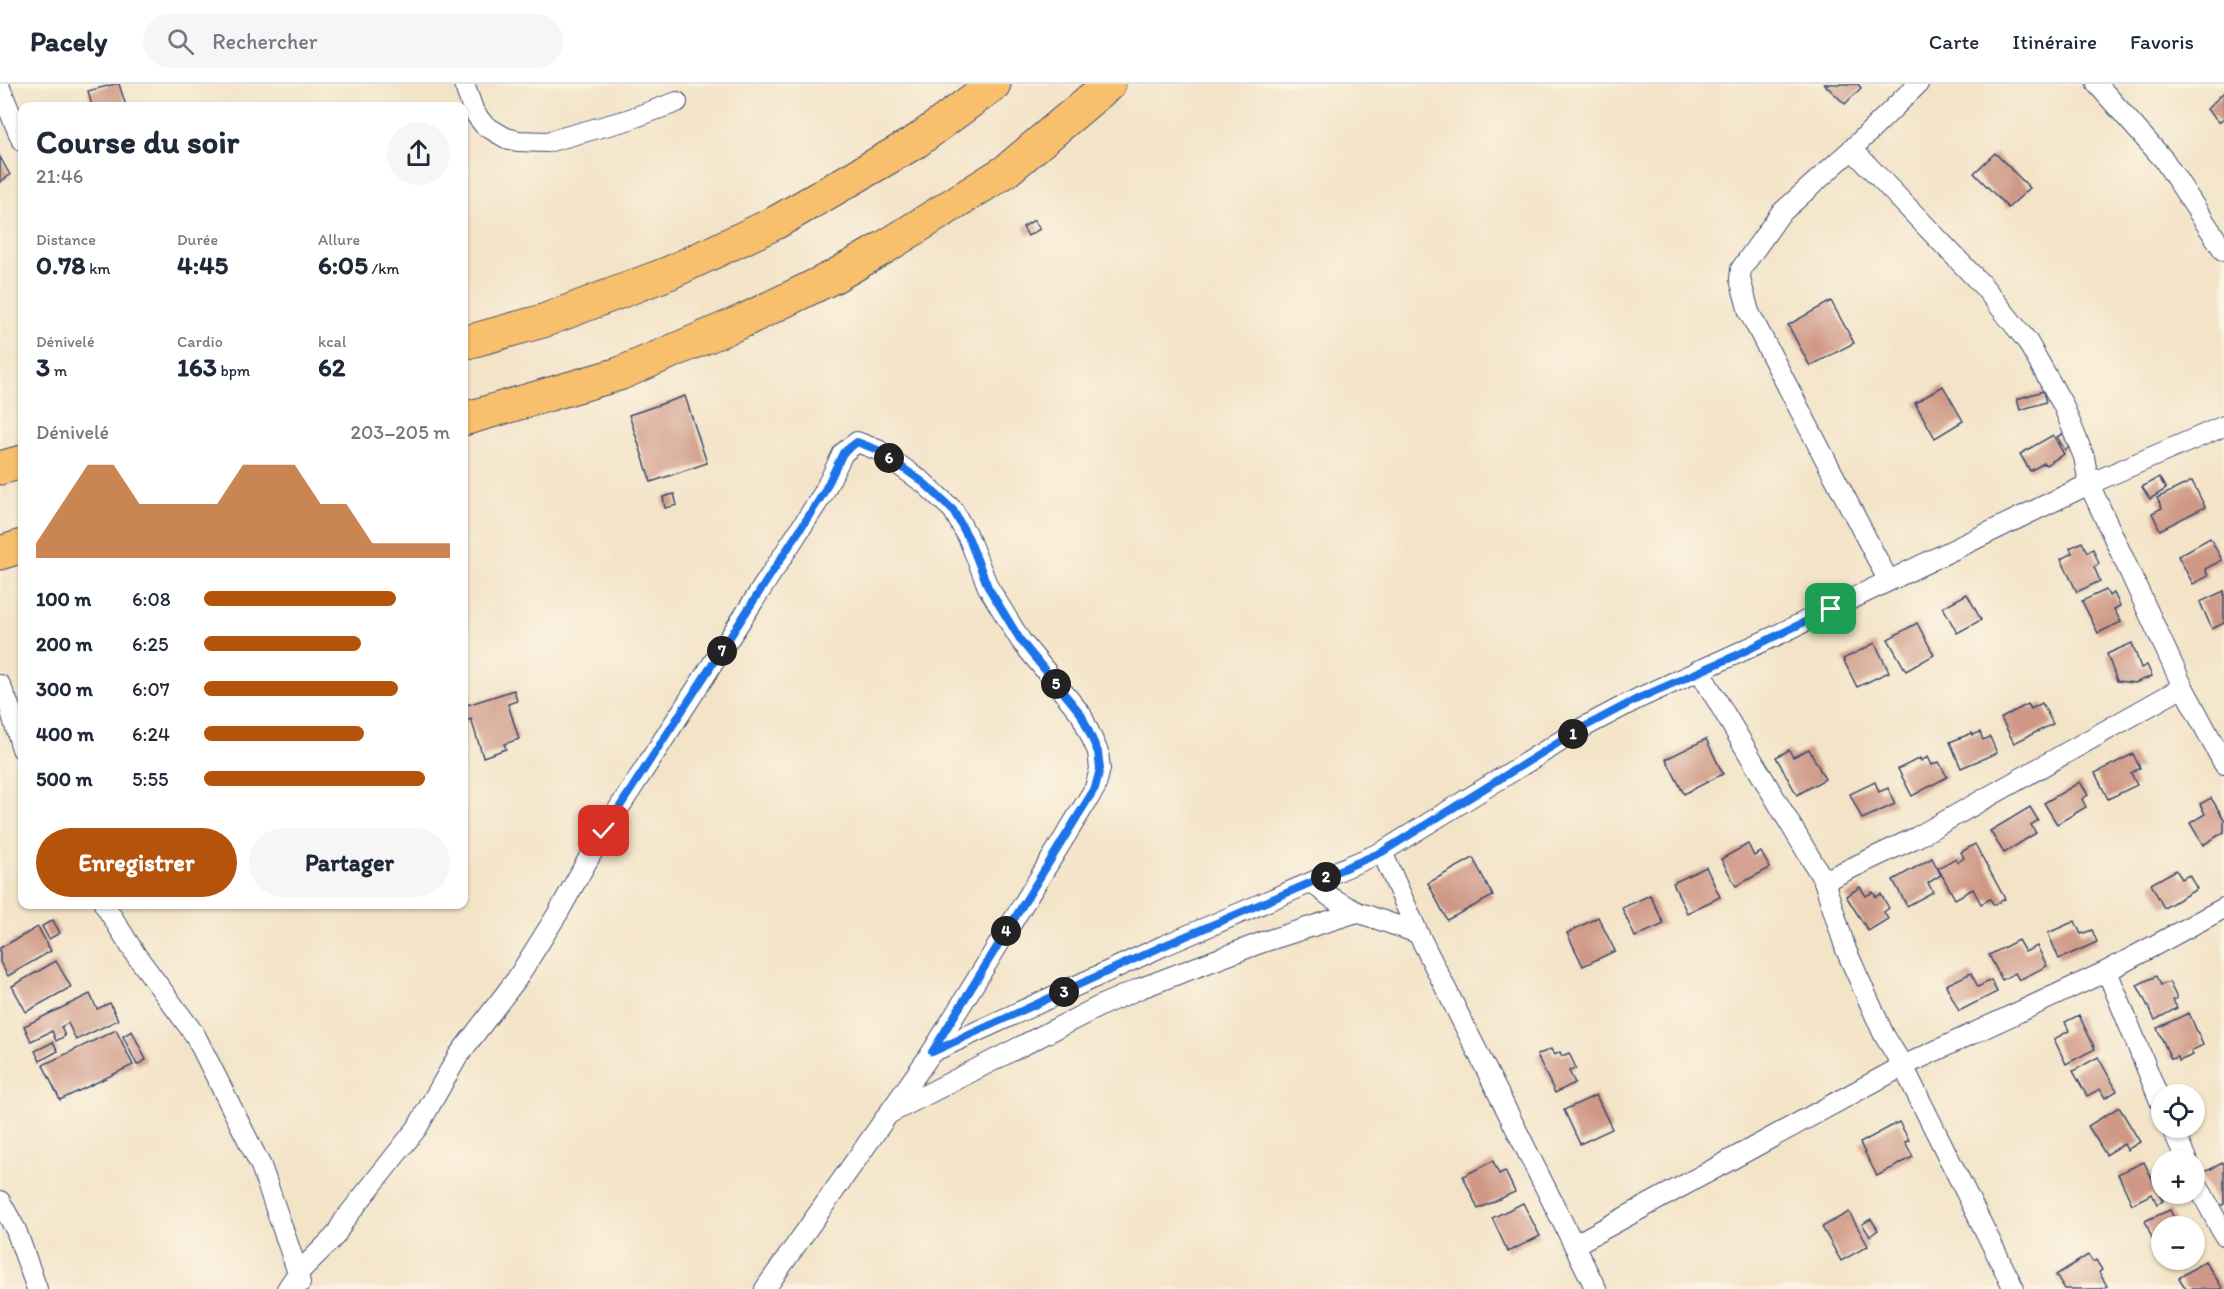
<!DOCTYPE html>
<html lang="fr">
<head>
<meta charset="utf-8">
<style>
	body { margin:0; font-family:Itim,sans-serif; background:#f6f6f7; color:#1f2937; height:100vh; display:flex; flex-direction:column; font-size:22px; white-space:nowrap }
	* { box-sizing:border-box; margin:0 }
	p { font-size:20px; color:#747a83 }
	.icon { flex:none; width:33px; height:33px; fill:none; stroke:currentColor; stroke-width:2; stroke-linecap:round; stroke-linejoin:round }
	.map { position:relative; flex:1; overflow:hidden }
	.drawer { position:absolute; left:18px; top:18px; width:450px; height:807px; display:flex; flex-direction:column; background:#fff; border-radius:12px; box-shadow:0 2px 4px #0004 }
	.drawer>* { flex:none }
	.fabs { position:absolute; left:2151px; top:1000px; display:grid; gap:12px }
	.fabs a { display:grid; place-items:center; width:54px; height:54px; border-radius:50%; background:#fff; box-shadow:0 2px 4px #0004; font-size:30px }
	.pin { position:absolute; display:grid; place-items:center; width:51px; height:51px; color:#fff; margin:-26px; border-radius:12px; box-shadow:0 3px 9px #0006 }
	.km { position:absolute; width:30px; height:30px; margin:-15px; border-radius:50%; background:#222; color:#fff; font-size:16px; line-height:30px; text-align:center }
	.round { display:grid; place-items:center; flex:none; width:63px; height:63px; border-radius:32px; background:#f6f6f7 }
	.summary { display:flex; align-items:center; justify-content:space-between; height:102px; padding:0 18px }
	h1 { font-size:33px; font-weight:700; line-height:45px }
	.figures { display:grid; grid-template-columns:repeat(3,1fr); gap:9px; height:102px; padding:6px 18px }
	.figures div { display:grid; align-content:center }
	.figures b { font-size:26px; font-weight:700 }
	.figures small { font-size:16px; font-weight:400 }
	.figures p { font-size:16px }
	.chart { height:168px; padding:12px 18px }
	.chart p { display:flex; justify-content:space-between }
	.chart svg { width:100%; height:108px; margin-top:6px; fill:#b45309; opacity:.7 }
	.action { display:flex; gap:12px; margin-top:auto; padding:12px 18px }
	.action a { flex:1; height:69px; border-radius:36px; background:#b45309; color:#fff; font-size:24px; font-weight:700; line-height:69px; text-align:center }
	.action a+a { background:#f6f6f7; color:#1f2937 }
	ul { padding:0 18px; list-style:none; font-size:20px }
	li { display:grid; grid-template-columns:96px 72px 1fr; align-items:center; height:45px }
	li i { height:15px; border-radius:8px; background:#b45309 }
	header { display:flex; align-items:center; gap:36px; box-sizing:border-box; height:84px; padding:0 30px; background:#fff; border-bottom:2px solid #e0e1e3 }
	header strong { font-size:28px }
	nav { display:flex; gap:33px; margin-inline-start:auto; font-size:21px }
	.search { width:420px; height:54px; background:#f6f6f7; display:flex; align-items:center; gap:15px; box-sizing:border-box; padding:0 21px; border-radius:33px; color:#747a83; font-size:22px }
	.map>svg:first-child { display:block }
	.building { fill:#cf9886 }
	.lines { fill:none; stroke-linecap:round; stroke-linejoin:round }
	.street-casing { stroke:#3b4a6e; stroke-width:22 }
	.highway-casing { stroke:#3b4a6e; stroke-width:35 }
	.street { stroke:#fff; stroke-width:20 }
	.highway { stroke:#f8bf6c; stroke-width:33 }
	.route-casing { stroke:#fff; stroke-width:12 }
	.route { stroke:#1a73e8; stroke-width:8 }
</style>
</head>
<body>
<header>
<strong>Pacely</strong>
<div class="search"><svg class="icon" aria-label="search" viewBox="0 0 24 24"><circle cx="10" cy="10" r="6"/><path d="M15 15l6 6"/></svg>Rechercher</div>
<nav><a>Carte</a><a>Itinéraire</a><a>Favoris</a></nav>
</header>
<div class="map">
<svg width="2224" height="1205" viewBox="0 0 2224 1205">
	<rect width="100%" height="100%" fill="#fcf5e5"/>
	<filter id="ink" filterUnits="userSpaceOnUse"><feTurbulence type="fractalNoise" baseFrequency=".0167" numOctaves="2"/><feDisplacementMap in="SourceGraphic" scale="12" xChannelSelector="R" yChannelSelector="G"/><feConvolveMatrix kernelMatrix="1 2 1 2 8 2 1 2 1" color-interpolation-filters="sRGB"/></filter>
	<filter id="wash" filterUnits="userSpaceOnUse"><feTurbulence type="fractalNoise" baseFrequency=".008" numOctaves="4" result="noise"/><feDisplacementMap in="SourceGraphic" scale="24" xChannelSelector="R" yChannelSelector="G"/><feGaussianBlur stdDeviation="1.35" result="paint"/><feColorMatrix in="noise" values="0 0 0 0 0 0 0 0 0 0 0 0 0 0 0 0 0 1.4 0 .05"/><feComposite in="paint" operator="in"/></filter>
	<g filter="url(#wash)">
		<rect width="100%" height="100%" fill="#f3e3c7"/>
		<g id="blocks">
			<!-- building -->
			<g class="building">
				<polygon points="115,0 119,0 126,22 92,22 88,7"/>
				<polygon points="1824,0 1858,0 1861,4 1845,20"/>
				<polygon points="2224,8 2224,34 2219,38 2207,25"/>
				<polygon points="1995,69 2030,104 2008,124 1974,89"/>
				<polygon points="0,73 10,91 0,98"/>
				<polygon points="1034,136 1040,145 1028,152 1023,143"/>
				<polygon points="1831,217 1854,259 1810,282 1788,241"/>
				<polygon points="1943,302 1963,337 1935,354 1915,319"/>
				<polygon points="2043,307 2046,318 2020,326 2017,315"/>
				<polygon points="685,312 707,379 651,398 629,331"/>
				<polygon points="2067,347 2075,360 2065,366 2057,353"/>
				<polygon points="2053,351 2064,370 2046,381 2044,379 2030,387 2020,370"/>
				<polygon points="2159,393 2166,405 2150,415 2142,403"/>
				<polygon points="2192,397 2205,423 2160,446 2152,429 2162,424 2157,414"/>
				<polygon points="674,410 677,421 665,424 663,413"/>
				<polygon points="2210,454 2222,476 2205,485 2208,492 2193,500 2178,472"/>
				<polygon points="2082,458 2087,468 2093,465 2099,480 2094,483 2100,497 2077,508 2061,475 2072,469 2070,464"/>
				<polygon points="2106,506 2109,512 2114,509 2120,522 2114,525 2121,538 2098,549 2082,517"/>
				<polygon points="2224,507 2224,539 2212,545 2200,518"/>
				<polygon points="1967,510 1981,536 1957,549 1943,523"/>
				<polygon points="1917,539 1934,571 1906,587 1888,555"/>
				<polygon points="1875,559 1889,588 1857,603 1843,575"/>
				<polygon points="2132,559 2141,584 2147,581 2152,592 2135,599 2117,597 2107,570"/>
				<polygon points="514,606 517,617 508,620 519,655 504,660 506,665 483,673 471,635 464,638 464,622"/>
				<polygon points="2042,619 2053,640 2014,659 2001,634 2028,620 2031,625"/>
				<polygon points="1980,648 1983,656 1990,653 1997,669 1961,684 1950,658 1972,649 1973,651"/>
				<polygon points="1706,655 1723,690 1684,710 1666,675"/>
				<polygon points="1809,665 1825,695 1797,711 1776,673 1789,666 1793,673"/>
				<polygon points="2133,670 2140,684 2131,689 2137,701 2108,715 2095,689"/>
				<polygon points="1928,673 1932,681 1939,678 1947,693 1912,712 1898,685 1920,674 1921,677"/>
				<polygon points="1875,698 1879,708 1888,704 1895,720 1862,735 1850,710"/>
				<polygon points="2080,698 2088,711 2082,715 2086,723 2057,740 2044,719"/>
				<polygon points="2211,714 2224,735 2224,748 2203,761 2190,739 2205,730 2200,720"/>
				<polygon points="2030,723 2038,736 2031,741 2036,749 2004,769 1990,747"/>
				<polygon points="1748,760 1754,772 1761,768 1770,784 1736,802 1721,775"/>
				<polygon points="1975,760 2005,815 1994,821 1990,815 1981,820 1973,805 1955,815 1938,784 1956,774 1958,778 1964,774 1961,768"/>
				<polygon points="1473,774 1493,812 1447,836 1428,799"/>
				<polygon points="1932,774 1941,791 1928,799 1933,808 1907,822 1893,796"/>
				<polygon points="1706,783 1720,813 1687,829 1673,799"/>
				<polygon points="2176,786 2182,795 2189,791 2197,805 2164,824 2151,800"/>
				<polygon points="1860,803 1866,812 1873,808 1876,813 1881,810 1889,824 1884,828 1888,835 1868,847 1846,812"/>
				<polygon points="1650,811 1664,840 1635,853 1622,824"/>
				<polygon points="1598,833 1615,867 1583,882 1567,849"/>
				<polygon points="53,836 60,849 49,855 42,842"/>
				<polygon points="2075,837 2081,850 2092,846 2097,858 2059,875 2048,849"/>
				<polygon points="38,843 51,867 8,892 0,878 0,864"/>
				<polygon points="2018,856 2025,868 2037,862 2047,882 2019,896 2015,889 2002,896 1989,871"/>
				<polygon points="56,877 71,903 26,928 12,902"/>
				<polygon points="1971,889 1978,903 1991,896 1997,908 1959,927 1946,901"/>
				<polygon points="2156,892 2161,901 2169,898 2177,914 2173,916 2177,924 2155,936 2137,901"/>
				<polygon points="90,910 97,925 110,919 118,936 76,956 68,939 61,943 65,952 56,957 52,947 31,957 24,942"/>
				<polygon points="2189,929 2203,961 2191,967 2193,971 2179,977 2178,973 2171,975 2157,944"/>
				<polygon points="2079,931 2095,965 2066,980 2054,955 2069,947 2065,938"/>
				<polygon points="116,946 133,981 60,1016 43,981"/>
				<polygon points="132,947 146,976 137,981 123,952"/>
				<polygon points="53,958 58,967 40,977 35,967"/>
				<polygon points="1551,965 1554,971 1560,968 1562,972 1569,969 1576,984 1569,987 1575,999 1555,1009 1537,971"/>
				<polygon points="2098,973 2117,1007 2105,1014 2100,1005 2087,1012 2073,987"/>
				<polygon points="1596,1011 1612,1045 1580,1060 1564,1026"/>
				<polygon points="2119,1023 2140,1058 2127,1066 2124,1060 2106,1071 2088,1042"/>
				<polygon points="1899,1038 1909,1056 1905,1058 1913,1073 1877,1092 1860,1059"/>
				<polygon points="1493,1077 1499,1090 1505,1087 1515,1108 1478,1125 1463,1092"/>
				<polygon points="2144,1078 2163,1117 2157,1120 2152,1110 2132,1120 2118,1090"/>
				<polygon points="2224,1078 2224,1120 2218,1123 2201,1090"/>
				<polygon points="1523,1119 1540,1152 1508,1168 1492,1134"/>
				<polygon points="2170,1126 2178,1143 2162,1143 2162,1170 2159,1171 2145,1137"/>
				<polygon points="1849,1128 1868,1162 1841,1177 1822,1143"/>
				<polygon points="1871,1135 1878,1146 1870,1152 1862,1140"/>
				<polygon points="2088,1171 2093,1178 2096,1176 2102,1186 2099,1188 2107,1202 2102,1205 2064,1205 2056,1191"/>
				<polygon points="2205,1177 2223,1205 2186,1205 2179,1194"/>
			</g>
		</g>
	</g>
	<g filter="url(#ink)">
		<use href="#blocks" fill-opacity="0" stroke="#3b4a6e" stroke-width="1.5"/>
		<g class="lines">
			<defs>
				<g id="street">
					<polyline points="464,0 474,28 484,41 506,54 518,57 547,58 627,36 677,18"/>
					<polyline points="2097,0 2164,76 2224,167"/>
					<polyline points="0,4 22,57"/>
					<polyline points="1852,65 1984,203 2027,257 2063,321 2084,373 2089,400 2224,342"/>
					<polyline points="1888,496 1749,228 1740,195 1741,185 1780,130 1852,65 1918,0"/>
					<polyline points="1699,586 1824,797 1846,866 1884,951 1903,982 2014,1205"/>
					<polyline points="0,601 10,624 22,665"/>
					<polyline points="1382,768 1582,644 1637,615 1773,553 2089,400 2183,603 2224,680"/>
					<polyline points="1824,797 1917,753 2183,603"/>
					<polyline points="1312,799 1332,814 1357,828 1418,849"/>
					<polyline points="104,820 136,871 195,951 261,1082 298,1189 300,1199"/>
					<polyline points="2107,887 2162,1022"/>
					<polyline points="932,968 1163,862 1382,768 1418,849 1596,1205"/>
					<polyline points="892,1028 1104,920 1141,904 1263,858 1357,828"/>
					<polyline points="2172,1044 2187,1077"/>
					<polyline points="2194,1094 2224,1151"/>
					<polyline points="0,1117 16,1146 37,1205"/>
					<polyline points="1574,1161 1903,982 2107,887 2224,824"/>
					<polyline points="287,1205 298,1189 335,1152 345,1135 417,1044 458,972 516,896 558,829 604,747 823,410 843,369 857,358 878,366 924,399 953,426 969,455 988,503 1021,557 1081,630 1098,668 1100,685 1095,704 932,968 765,1205"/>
				</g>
				<g id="highway">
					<polyline points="464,259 543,237 669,189 775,139 917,57 994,0"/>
					<polyline points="464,335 619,290 743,237 833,193 885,163 1006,87 1109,0"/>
					<polyline points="0,384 22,378"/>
					<polyline points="0,469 22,462"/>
				</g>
			</defs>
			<!-- street casing -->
			<use href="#street" class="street-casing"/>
			<!-- highway casing -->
			<use href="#highway" class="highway-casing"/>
			<!-- street -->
			<use href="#street" class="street"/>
			<!-- highway -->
			<use href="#highway" class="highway"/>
		</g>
	</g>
	<g class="lines" filter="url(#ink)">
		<defs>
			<polyline id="route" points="604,747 823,410 843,369 857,358 878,366 924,399 953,426 969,455 988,503 1021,557 1081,630 1098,668 1100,685 1095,704 932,968 1163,862 1382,768 1582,644 1637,615 1735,572 1831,525"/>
		</defs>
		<!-- route casing -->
		<use href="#route" class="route-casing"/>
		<!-- route -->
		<use href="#route" class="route"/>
	</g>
</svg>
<div class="fabs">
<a><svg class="icon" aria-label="locate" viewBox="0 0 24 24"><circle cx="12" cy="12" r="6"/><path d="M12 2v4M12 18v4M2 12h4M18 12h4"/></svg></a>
<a>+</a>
<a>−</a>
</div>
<div class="pin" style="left:1831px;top:525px;background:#1e9e55"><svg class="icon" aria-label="arrive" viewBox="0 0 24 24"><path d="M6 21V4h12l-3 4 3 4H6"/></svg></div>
<div class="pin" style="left:604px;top:747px;background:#d93025"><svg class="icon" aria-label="check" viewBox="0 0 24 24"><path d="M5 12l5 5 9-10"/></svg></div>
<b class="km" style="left:1573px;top:650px">1</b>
<b class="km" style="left:1326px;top:793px">2</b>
<b class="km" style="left:1064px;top:908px">3</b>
<b class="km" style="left:1006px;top:847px">4</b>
<b class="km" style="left:1056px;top:600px">5</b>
<b class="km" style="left:889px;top:374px">6</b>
<b class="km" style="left:722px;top:567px">7</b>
<section class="drawer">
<div class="summary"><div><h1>Course du soir</h1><p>21:46</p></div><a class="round"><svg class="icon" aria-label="share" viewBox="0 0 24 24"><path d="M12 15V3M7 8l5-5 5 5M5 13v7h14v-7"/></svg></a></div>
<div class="figures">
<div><p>Distance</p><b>0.78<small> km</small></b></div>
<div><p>Durée</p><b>4:45</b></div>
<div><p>Allure</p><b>6:05<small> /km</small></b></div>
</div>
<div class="figures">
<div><p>Dénivelé</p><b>3<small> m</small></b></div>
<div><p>Cardio</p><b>163<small> bpm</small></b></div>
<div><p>kcal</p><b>62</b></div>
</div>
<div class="chart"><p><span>Dénivelé</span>203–205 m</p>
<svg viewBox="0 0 160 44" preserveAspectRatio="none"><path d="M0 44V38L10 22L20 6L30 6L40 22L50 22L60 22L70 22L80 6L90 6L100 6L110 22L120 22L130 38L140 38L150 38L160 38V44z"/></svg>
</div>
<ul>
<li><b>100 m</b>6:08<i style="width:78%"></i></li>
<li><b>200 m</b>6:25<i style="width:64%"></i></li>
<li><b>300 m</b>6:07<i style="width:79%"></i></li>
<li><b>400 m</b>6:24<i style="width:65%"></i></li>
<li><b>500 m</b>5:55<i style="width:90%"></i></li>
</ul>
<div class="action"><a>Enregistrer</a><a>Partager</a></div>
</section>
</div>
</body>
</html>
